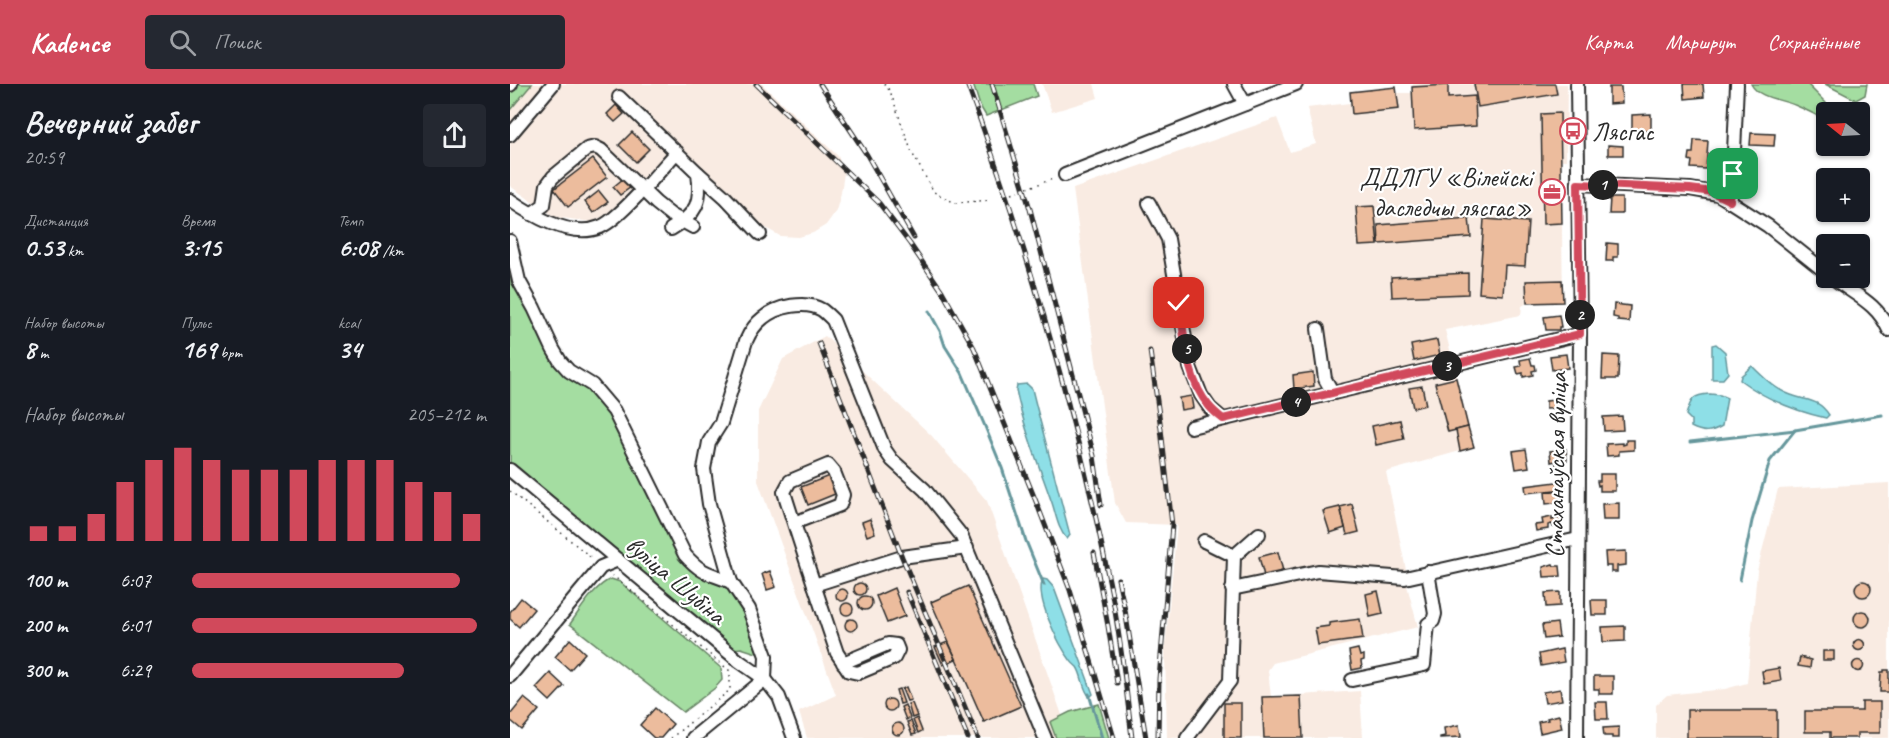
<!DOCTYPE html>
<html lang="ru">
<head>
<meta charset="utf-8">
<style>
	body { margin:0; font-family:Caveat,sans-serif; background:#242831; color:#f1f3f6; height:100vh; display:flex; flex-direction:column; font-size:22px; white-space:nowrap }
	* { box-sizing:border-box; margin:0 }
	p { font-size:20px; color:#9ea1a6 }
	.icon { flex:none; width:33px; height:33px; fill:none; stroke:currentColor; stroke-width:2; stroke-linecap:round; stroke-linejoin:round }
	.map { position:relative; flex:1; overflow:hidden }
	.drawer { display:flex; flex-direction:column; background:#171b24; width:510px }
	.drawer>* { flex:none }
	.needle { width:39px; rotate:288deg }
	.controls { position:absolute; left:1306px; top:18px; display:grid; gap:12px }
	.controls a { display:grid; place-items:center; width:54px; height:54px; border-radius:6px; background:#171b24; box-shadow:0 2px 4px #0004; font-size:30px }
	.pin { position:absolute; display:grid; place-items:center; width:51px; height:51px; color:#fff; margin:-26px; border-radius:12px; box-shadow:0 3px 9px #0006 }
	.km { position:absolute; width:30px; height:30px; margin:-15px; border-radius:50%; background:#222; color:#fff; font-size:16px; line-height:30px; text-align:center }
	.round { display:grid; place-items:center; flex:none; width:63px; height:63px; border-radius:6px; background:#242831 }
	.summary { display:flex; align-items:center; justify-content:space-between; height:102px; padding:0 24px }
	h1 { font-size:33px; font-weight:700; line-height:45px }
	.stats { display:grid; grid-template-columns:repeat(3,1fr); gap:9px; height:102px; padding:6px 24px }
	.stats div { display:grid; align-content:center }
	.stats b { font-size:26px; font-weight:700 }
	.stats small { font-size:16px; font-weight:400 }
	.stats p { font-size:16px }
	.chart { height:168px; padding:12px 24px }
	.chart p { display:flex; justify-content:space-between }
	.chart svg { width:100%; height:108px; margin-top:6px; stroke:#d1495b; stroke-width:6 }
	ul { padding:0 24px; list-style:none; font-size:20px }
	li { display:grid; grid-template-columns:96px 72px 1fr; align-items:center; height:45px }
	li i { height:15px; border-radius:8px; background:#d1495b }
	header { display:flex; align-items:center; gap:36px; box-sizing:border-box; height:84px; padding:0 30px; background:#d1495b; color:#fff }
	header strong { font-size:28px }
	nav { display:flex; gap:33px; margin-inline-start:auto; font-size:21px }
	.search { width:420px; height:54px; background:#242831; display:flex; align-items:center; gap:15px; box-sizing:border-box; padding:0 21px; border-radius:6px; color:#9ea1a6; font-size:22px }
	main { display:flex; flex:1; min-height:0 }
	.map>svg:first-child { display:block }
	.built { fill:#f9ebe2 }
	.green { fill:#a4dda1; stroke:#688466; stroke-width:1.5 }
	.water { fill:#8edfe7; stroke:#66979c; stroke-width:1.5 }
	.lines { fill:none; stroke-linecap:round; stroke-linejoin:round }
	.stream { stroke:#66979c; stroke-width:3 }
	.building { fill:#ecbc9d; stroke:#2b2b2b; stroke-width:1.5 }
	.minor-casing { stroke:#2b2b2b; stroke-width:16 }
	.path { stroke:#2b2b2b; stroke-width:1.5; stroke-dasharray:1.5 4.5; stroke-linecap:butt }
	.minor { stroke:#fff; stroke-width:12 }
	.rail-casing { stroke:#2b2b2b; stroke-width:5 }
	.rail { stroke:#fff; stroke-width:3; stroke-dasharray:9; stroke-linecap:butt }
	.route-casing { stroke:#fff; stroke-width:12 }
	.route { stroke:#d1495b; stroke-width:8 }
	.labels { text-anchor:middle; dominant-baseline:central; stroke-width:4.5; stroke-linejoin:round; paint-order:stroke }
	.poi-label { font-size:26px; fill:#2b2b2b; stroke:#fff; text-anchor:start }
	.street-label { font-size:26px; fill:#2b2b2b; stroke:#fff }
</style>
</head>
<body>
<header>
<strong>Kadence</strong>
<div class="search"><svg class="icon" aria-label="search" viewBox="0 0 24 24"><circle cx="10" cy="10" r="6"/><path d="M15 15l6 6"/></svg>Поиск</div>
<nav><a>Карта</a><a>Маршрут</a><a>Сохранённые</a></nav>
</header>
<main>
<section class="drawer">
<div class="summary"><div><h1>Вечерний забег</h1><p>20:59</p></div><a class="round"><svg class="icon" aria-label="share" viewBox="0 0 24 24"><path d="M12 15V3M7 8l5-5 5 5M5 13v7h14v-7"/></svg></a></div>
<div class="stats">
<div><p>Дистанция</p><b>0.53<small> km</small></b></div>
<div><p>Время</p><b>3:15</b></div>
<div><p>Темп</p><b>6:08<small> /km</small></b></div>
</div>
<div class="stats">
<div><p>Набор высоты</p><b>8<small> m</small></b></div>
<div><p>Пульс</p><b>169<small> bpm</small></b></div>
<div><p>kcal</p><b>34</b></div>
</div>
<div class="chart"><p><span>Набор высоты</span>205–212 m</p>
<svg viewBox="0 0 160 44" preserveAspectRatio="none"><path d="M5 44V38M15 44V38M25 44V33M35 44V20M45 44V11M55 44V6M65 44V11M75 44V15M85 44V15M95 44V15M105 44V11M115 44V11M125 44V11M135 44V20M145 44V24M155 44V33"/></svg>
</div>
<ul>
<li><b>100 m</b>6:07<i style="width:91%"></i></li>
<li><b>200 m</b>6:01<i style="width:97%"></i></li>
<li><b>300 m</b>6:29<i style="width:72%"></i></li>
</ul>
</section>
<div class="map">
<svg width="1379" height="654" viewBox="0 0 1379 654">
	<rect width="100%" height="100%" fill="#fff"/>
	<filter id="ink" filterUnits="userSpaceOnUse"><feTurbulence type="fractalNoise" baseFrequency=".0167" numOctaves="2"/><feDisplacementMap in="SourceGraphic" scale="12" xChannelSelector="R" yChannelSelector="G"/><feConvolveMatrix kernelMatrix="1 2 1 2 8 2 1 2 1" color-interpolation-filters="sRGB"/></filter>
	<g filter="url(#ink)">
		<!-- built -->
		<g class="built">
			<polygon points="22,0 252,0 328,72 334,89 331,109 326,127 316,141 303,149 289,153 270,152 254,143 167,58 98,130 82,138 45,133 0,102 0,26"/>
			<polygon points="532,0 584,0 588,14 542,28"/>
			<polygon points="903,0 1057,0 1056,76 1051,76 1053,218 1017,219 1012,222 1011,231 935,246 964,363 876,388 896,486 895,494 908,543 763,579 758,586 761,613 850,607 853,654 657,654 655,564 667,441 616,439 605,419 563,105 767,34 780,68 806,60 797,24 840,19 840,8 886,3 887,9 902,9"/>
			<polygon points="315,252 421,351 477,417 560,654 297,654 289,628 326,611 248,397 248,327 273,275"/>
			<polygon points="1379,399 1379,654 1146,654 1146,621 1157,611 1215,605 1237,599 1247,487 1268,405"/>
		</g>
		<!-- green -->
		<g class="green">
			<polygon points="0,0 22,0 0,26"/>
			<polygon points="463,0 523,0 527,12 476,32 470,22"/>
			<path d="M1241,0H1297L1325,28H1317V36C1307,32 1297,26 1287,22C1272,15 1249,15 1241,0Z"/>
			<polygon points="1315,0 1357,0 1355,11 1346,16"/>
			<polygon points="0,157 9,197 43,265 95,314 175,471 221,498 256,572 231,564 223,565 112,470 0,381"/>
			<path d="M101,495L110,498L211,584L212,596L205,604L173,628L60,540C71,525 84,502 101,495Z"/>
			<polygon points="589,620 599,654 546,654 540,638 560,628"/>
		</g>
		<!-- water -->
		<g class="water">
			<polygon points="1206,260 1215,268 1218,289 1213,295 1202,295 1202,261"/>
			<path d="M1242,282C1253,293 1266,306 1281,311C1296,317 1308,314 1319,331L1316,334C1284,327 1257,316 1230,296L1231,292Z"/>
			<path d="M517,300L522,305L526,321L560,451L557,455C547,444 546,429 541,416C528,379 514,344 506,306L507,301Z"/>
			<path d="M1200,310L1210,311L1217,314L1212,342C1200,349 1193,349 1181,343V336L1176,331C1181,315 1182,311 1200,310Z"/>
			<path d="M533,495L537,496L544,504L583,610L580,613C572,605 573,592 567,583C565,581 562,579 561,577C549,561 524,513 533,495Z"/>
		</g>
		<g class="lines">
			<!-- stream -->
			<g class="stream">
				<polyline points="419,227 430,247 435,262 452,289 474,340 492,384 516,457 534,501"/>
				<polyline points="1180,358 1285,346 1372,331"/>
				<polyline points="1230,496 1242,437 1260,377 1285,346"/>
				<polyline points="579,610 592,654"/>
			</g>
		</g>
		<!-- building -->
		<g class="building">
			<polygon points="964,0 1045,0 1047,10 968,23"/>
			<polygon points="1174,0 1193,0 1194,13 1175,15"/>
			<polygon points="938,1 938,14 965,12 966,42 904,46 902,3"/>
			<polygon points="886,3 889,25 842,30 840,8"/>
			<polygon points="1099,3 1111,3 1112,19 1099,20"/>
			<polygon points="106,21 114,30 105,38 97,30"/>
			<polygon points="1050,29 1052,139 1033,140 1031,30"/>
			<polygon points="1141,30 1141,47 1122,47 1122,31"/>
			<polygon points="122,48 139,65 126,78 109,61"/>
			<polygon points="1241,49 1265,50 1264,62 1240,61"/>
			<polygon points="1184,56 1198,57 1196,85 1181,84 1182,77 1179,76 1180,69 1183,69"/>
			<polygon points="1098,61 1113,62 1113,71 1098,71"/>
			<polygon points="83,75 97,93 58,123 44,105"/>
			<polygon points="114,94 121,103 110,111 103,103"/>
			<polygon points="89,107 98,118 83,129 75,118"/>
			<polygon points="1100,114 1112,114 1112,130 1099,130"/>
			<polygon points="864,122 868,161 849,162 846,123"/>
			<polygon points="959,134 961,153 869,160 868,141"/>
			<polygon points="974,135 1018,138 1015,182 995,181 993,211 969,209"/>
			<polygon points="1097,159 1108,160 1108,173 1103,173 1103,177 1096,177"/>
			<polygon points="958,189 958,210 882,213 881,193"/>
			<polygon points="1052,196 1053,218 1017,219 1016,197"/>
			<polygon points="1104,220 1120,222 1119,238 1108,237 1108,234 1103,233"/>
			<polygon points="1049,231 1051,243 1049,243 1049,246 1036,246 1034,233"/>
			<polygon points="927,256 930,271 904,277 901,261"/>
			<polygon points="1056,270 1058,284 1042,286 1040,272"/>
			<polygon points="1093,271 1109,272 1108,295 1092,295"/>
			<polygon points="1020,274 1022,281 1025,281 1026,286 1022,287 1023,291 1013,293 1013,289 1008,290 1006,283 1011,282 1010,276"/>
			<polygon points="803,288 804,302 784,305 783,291"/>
			<polygon points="946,294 958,343 938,348 925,299"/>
			<polygon points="912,302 916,321 903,324 899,304"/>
			<polygon points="681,312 683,324 671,326 669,314"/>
			<polygon points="1054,315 1054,324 1036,325 1036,317"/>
			<polygon points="1112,332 1113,346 1094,347 1093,333"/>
			<polygon points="890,336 894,355 866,361 862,342"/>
			<polygon points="958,343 964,363 950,367 946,346"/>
			<polygon points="1116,356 1124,356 1124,366 1109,367 1109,371 1097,372 1096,360 1113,359 1113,361 1116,360"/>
			<polygon points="1016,365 1019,383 1006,385 1003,367"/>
			<polygon points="1056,365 1057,376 1052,377 1052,381 1046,382 1046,377 1041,378 1040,367"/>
			<polygon points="1090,390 1105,390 1105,407 1090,407 1090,401 1088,402 1087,397 1090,397"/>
			<polygon points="319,392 325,410 298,421 291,403"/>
			<polygon points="1054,397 1055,405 1016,409 1015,402"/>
			<polygon points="1052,406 1053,418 1036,420 1035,408"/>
			<polygon points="1109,419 1109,436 1093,436 1092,420"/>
			<polygon points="842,420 849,448 837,451 830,423"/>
			<polygon points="830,423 835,444 820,449 813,427"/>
			<polygon points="1042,433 1042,436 1051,434 1052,442 1043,443 1042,440 1038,441 1038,445 1026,447 1025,441 1033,440 1032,435"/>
			<polygon points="360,435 365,449 357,452 352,438"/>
			<polygon points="1116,467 1116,481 1107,482 1107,488 1101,488 1101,482 1096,482 1095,468"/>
			<polygon points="768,468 773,487 754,492 749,473"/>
			<polygon points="1043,480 1044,482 1050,482 1051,492 1034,493 1033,483"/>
			<polygon points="260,487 266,503 257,506 252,490"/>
			<circle cx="1353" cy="505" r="8"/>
			<circle cx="350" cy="505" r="6"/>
			<polygon points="458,502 511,622 474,638 421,518"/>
			<polygon points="384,504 395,532 377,539 366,512"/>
			<circle cx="332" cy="511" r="6"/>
			<polygon points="868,507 873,530 860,533 856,510"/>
			<polygon points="1050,508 1050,522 1036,523 1035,509"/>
			<circle cx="355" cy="519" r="7"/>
			<polygon points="11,514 24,525 9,543 0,535 0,528"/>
			<polygon points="1081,516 1097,516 1097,531 1082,531"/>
			<circle cx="337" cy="525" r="6"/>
			<circle cx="1352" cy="535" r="8"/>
			<circle cx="341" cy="541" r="6"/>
			<polygon points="850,535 853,555 808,561 805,544 819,542 819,539"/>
			<polygon points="1047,539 1049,553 1034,555 1032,541"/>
			<polygon points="1115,542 1115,557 1093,558 1092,543"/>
			<polygon points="60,555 75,569 60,586 45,573"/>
			<circle cx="1349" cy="561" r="5.5"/>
			<polygon points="438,558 446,575 433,581 425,563"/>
			<polygon points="848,565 850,572 854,571 854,576 851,577 852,584 842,586 839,567"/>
			<polygon points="1052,565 1054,578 1031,582 1029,570"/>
			<rect x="1313" y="567" width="11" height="9"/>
			<polygon points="1290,573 1301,576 1300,584 1288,582"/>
			<circle cx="1348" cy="582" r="5.5"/>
			<polygon points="1269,584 1271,597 1254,600 1252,587"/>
			<polygon points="1374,586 1379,586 1379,608 1370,608 1371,588 1374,588"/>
			<polygon points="40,589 54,602 40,617 26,604"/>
			<polygon points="1084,592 1103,592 1103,610 1089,610 1089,605 1084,605"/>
			<polygon points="396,603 401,616 397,617 392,605"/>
			<polygon points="389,605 394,619 390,620 386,606"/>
			<polygon points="1050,605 1052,616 1035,619 1033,608"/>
			<polygon points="791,612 793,654 754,654 752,613"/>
			<polygon points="14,614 29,626 12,646 0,636 0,631"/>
			<circle cx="380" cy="621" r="6"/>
			<polygon points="1085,618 1097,618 1098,635 1086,635"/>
			<polygon points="1352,618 1370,618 1370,649 1347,649 1347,654 1320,654 1320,648 1295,648 1295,627 1352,627"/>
			<polygon points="402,619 407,632 402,634 398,620"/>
			<rect x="714" y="619" width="17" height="35"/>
			<polygon points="395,621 400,634 396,636 391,623"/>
			<polygon points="145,624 163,640 151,654 144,654 130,641"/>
			<rect x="1177" y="626" width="90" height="28"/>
			<polygon points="1049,631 1052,644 1030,649 1028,638 1038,636 1037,634"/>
			<polygon points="407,634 412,647 408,649 403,636"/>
			<polygon points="401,637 406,650 402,651 397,638"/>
			<circle cx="388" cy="645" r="6"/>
			<polygon points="949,641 951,653 930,654 930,653 935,652 934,644"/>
			<polygon points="1109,643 1109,654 1102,654 1102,652 1094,652 1093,644"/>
		</g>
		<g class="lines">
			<defs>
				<g id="minor">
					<polyline points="724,0 735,20"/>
					<polyline points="0,1 1,0"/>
					<path d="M109,13L188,89C192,118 187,130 161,145"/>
					<polyline points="0,51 43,0"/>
					<polyline points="188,89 215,113 250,150"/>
					<polyline points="555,91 786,0"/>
					<polyline points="1068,100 1180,105 1208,110 1258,142 1317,189"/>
					<path d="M0,116C23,132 61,155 90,143C109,136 151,85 167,68"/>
					<polyline points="1220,117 1223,90 1227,0"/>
					<polyline points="639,119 658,155 680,283 691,311 700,324 713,335"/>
					<polyline points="21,130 34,121 37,101 43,93 77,65 85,63 91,66 146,119 161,131 183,143"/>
					<path d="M0,157L9,197L24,224L43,265L50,277L59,287L82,301L104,327L175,471C193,491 198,488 221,498"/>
					<path d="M1323,194C1345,211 1367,219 1379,246"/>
					<polyline points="808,245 815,295 823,309"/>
					<polyline points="681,343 1070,250"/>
					<polyline points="0,386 229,577 255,595 269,613 284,654"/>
					<path d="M284,439L330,421L333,411L324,388L318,381L280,397L274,408C291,462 309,516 327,569L339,587L348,589L384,574L388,566L386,561L378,560L333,579"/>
					<polyline points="694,457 724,472"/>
					<polyline points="304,501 392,473 457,464"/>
					<polyline points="722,505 808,487 895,494 1068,455"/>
					<polyline points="0,592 91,483 108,476"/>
					<path d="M255,595L256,572L239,525L221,498L199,420L194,385L199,358L211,339L236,257C240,248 245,240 253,234C267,222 296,216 312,226C316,229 320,233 323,236L375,366L382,376L415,406L451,451L535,654"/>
					<polyline points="842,596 914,581 918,540 923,537 925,530 918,488"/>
					<polyline points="183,654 255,595"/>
					<polyline points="677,654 720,597 724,472 749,450"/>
					<polyline points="1067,654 1070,250 1067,0"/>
				</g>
			</defs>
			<!-- minor casing -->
			<use href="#minor" class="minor-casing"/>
			<!-- path -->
			<g class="path">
				<polyline points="374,0 380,7 402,69 424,108 445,119 481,116"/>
				<polyline points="517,104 543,95"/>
				<polyline points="502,109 508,107"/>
				<polyline points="0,407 83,475"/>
				<polyline points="102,491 220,587 220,606 161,654"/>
			</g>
			<!-- minor -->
			<use href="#minor" class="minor"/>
			<defs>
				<g id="rail">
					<polyline points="246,0 369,119 400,160 432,207 464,264 527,420 560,506 604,654"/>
					<polyline points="310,0 357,71 404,154"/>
					<path d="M457,0C518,165 567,333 601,506C611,555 616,604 622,654"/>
					<polyline points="482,0 520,125 569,314 584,372 591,421"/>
					<polyline points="309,259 392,473 468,654"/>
					<polyline points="640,267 651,345 662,441 649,595 648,654"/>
					<polyline points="584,469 598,542 607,599"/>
					<polyline points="608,495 615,526 636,654"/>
					<polyline points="397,508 458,654"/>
				</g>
			</defs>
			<!-- rail casing -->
			<use href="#rail" class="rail-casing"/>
			<!-- rail -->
			<use href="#rail" class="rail"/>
		</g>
	</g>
	<g class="lines" filter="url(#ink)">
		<defs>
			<path id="route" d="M669,219C675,253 676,295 699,322C703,327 708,331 713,335L1070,250L1068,100L1180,105L1202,108L1220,117L1223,90"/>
		</defs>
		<!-- route casing -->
		<use href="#route" class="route-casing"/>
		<!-- route -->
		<use href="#route" class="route"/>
	</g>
	<!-- icons -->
	<defs>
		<symbol id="bus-ring" viewBox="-11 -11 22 22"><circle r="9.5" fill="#fff" stroke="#d1495b" stroke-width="1.5"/><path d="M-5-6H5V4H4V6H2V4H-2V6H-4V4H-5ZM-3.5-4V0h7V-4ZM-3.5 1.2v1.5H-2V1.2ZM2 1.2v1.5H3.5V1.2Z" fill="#d1495b"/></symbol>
		<symbol id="office-ring" viewBox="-11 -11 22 22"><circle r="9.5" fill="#fff" stroke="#d1495b" stroke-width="1.5"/><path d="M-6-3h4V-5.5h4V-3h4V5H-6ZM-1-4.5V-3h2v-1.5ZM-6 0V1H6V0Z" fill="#d1495b"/></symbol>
	</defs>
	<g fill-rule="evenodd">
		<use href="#bus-ring" x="1048" y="32" width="30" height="30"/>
		<use href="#office-ring" x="1027" y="93" width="30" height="30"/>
	</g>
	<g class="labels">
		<!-- poi labels -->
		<g class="poi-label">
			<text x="1082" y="47">Лясгас</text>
			<text x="1022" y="93" text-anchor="end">ДДЛГУ «Вілейскі<tspan x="1022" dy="30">даследчы лясгас»</tspan></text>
		</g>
		<!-- street labels -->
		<g class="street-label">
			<text transform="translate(1046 381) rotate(-89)">Стаханаўская вуліца</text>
			<text transform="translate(166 496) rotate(40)">вуліца Шубіна</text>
		</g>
	</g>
</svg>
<div class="controls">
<a><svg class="needle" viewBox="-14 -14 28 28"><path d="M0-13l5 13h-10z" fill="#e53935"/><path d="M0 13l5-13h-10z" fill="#9ea1a6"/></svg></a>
<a>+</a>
<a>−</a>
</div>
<div class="pin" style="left:1223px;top:90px;background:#1e9e55"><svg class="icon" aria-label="arrive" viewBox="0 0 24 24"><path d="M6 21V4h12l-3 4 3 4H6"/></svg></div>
<div class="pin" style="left:669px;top:219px;background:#d93025"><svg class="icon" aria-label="check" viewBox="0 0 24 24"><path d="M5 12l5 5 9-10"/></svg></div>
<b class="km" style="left:1093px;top:101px">1</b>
<b class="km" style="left:1070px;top:231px">2</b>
<b class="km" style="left:937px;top:282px">3</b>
<b class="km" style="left:786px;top:318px">4</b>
<b class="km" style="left:677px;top:265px">5</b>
</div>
</main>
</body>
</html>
